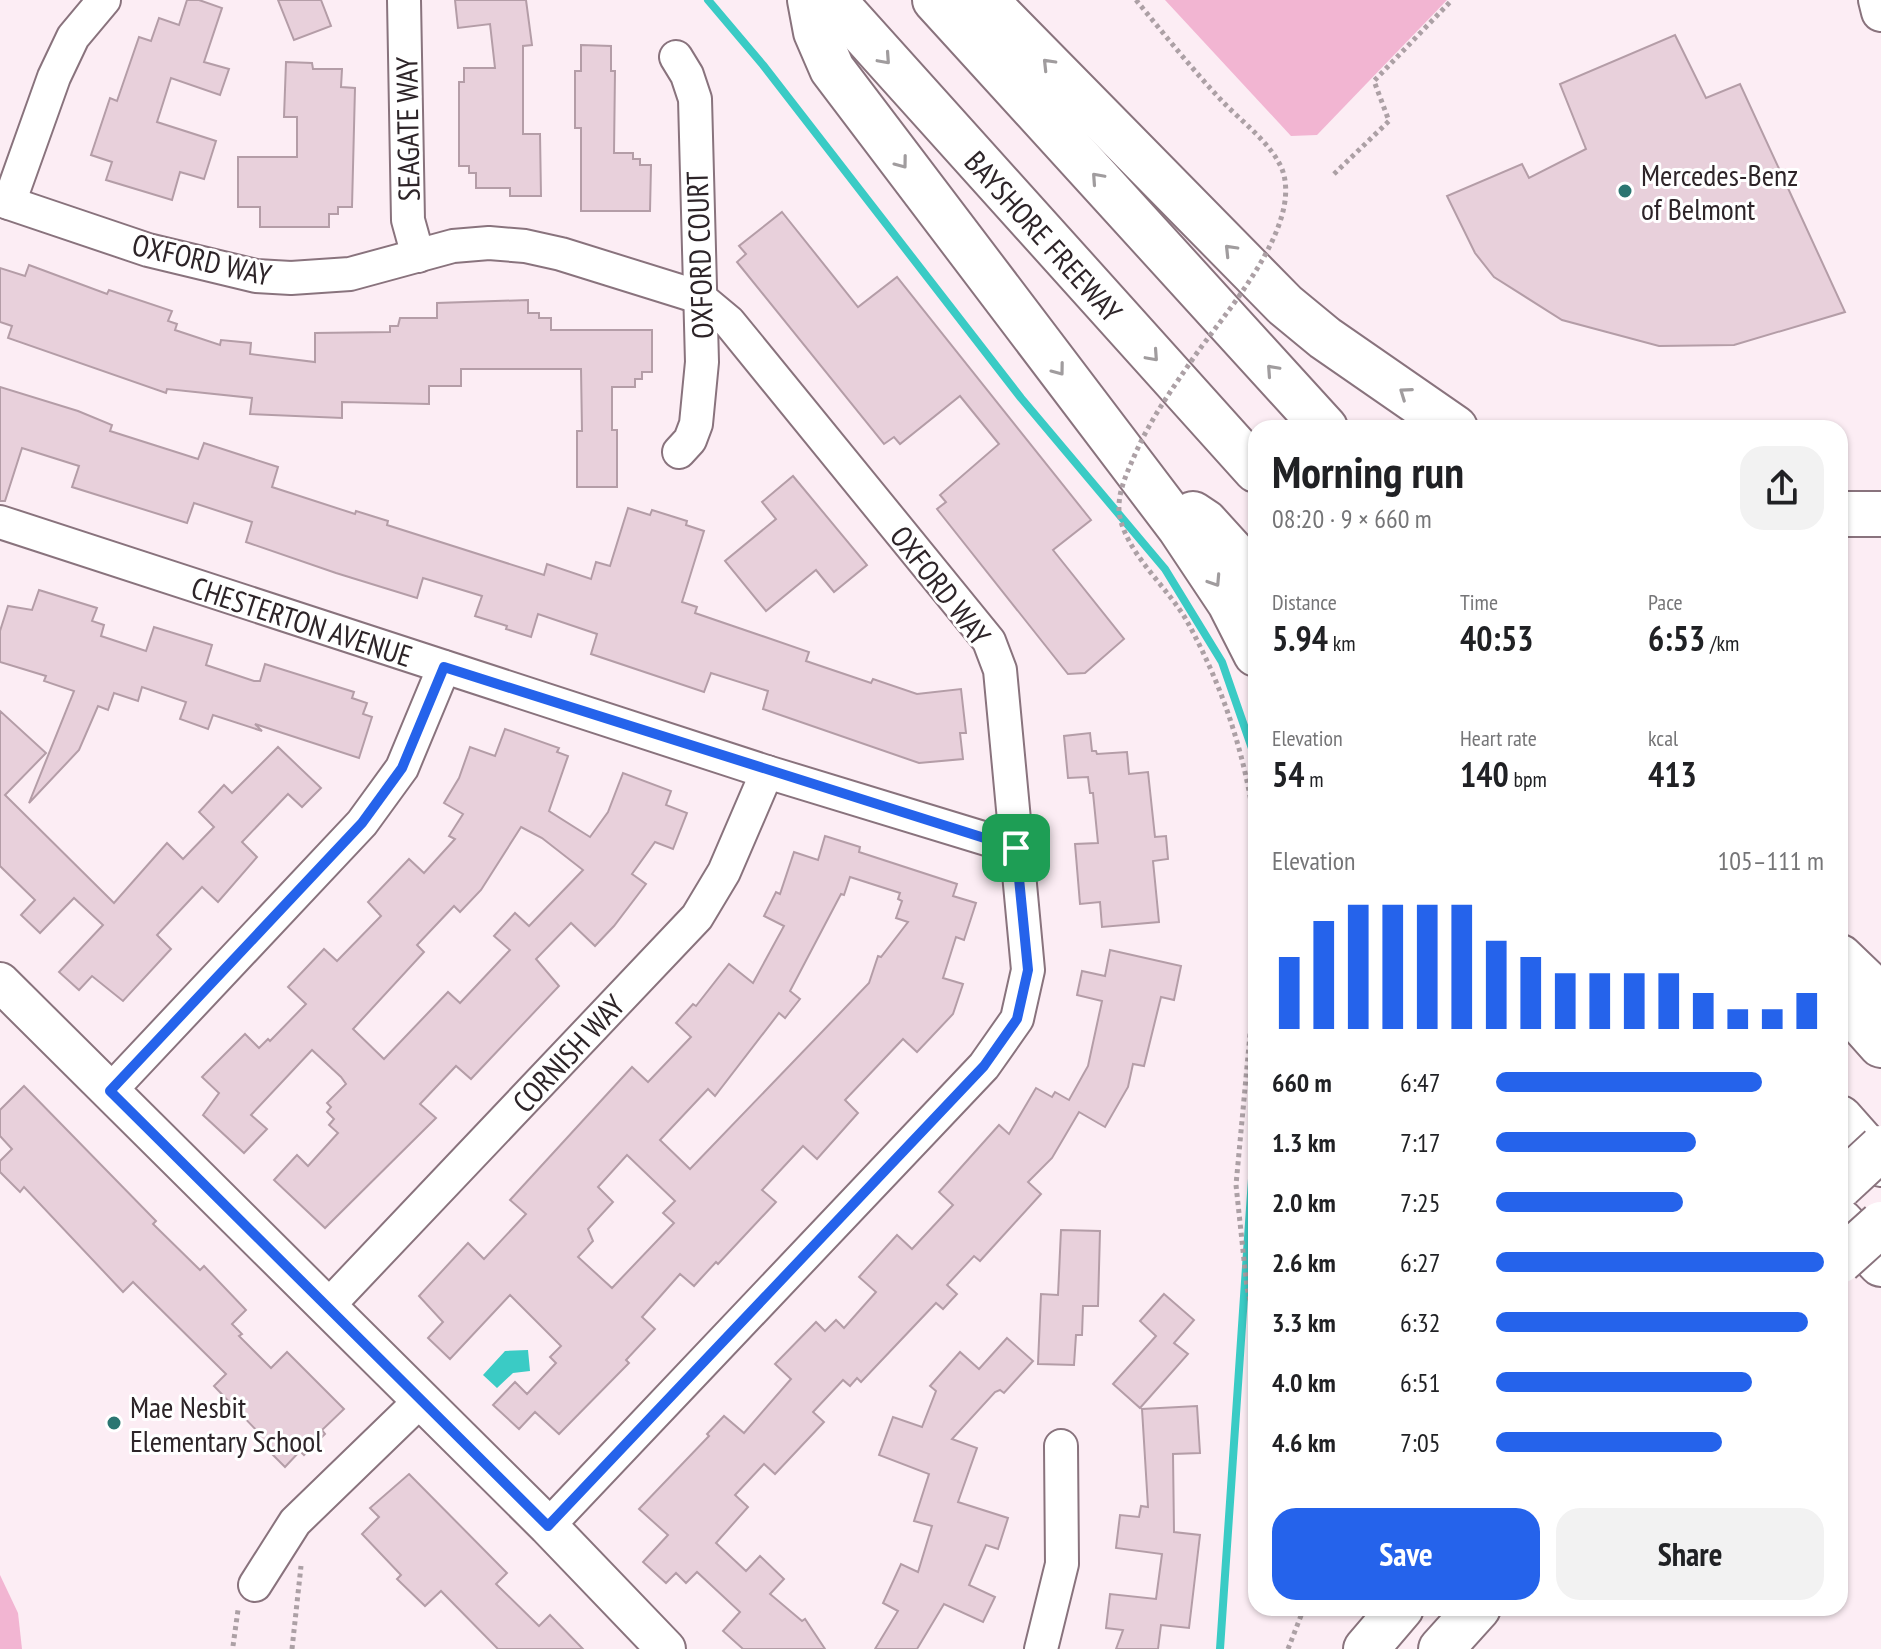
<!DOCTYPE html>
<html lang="en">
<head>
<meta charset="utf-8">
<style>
	body { margin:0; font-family:"PT Sans Narrow",sans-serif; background:#f2f2f2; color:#202124; height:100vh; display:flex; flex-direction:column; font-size:30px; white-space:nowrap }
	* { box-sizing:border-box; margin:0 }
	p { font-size:26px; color:#757577 }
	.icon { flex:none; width:44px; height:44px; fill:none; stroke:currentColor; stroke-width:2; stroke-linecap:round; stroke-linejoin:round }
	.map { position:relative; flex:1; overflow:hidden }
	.drawer { position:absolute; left:1248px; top:420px; width:600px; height:1196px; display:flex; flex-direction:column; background:#fff; border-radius:24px; box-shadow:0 2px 6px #0004 }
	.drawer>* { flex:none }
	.pin { position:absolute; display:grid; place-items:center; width:68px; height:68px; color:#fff; margin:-34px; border-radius:16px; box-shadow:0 4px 12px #0006 }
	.round { display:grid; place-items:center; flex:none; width:84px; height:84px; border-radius:24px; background:#f2f2f2 }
	.overview { display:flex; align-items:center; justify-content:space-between; height:136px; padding:0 24px }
	h1 { font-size:44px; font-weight:700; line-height:60px }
	.figures { display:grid; grid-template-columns:repeat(3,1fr); gap:12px; height:136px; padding:8px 24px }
	.figures div { display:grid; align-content:center }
	.figures b { font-size:34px; font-weight:700 }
	.figures small { font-size:22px; font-weight:400 }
	.figures p { font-size:22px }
	.chart { height:224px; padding:16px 24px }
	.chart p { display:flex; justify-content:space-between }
	.chart svg { width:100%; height:144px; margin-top:8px; stroke:#2563eb; stroke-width:6 }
	.button { display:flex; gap:16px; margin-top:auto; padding:16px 24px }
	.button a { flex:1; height:92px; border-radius:24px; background:#2563eb; color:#fff; font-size:32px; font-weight:700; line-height:92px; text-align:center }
	.button a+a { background:#f2f2f2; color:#202124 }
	ul { padding:0 24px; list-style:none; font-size:26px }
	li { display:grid; grid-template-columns:128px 96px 1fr; align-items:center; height:60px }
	li i { height:20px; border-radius:10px; background:#2563eb }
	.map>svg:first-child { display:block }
	.green { fill:#f2b5d2 }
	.water { fill:#3acbc5 }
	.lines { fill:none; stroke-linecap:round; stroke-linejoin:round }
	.stream { stroke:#3acbc5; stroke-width:8 }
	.building { fill:#e8d0db; stroke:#b49da7; stroke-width:2; fill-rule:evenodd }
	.minor-casing { stroke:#89737d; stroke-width:36 }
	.tertiary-casing { stroke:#89737d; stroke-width:42 }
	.secondary-casing { stroke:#89737d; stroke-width:48 }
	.motorway-casing { stroke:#89737d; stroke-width:48 }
	.path { stroke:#aca0a5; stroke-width:5; stroke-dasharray:4 4; stroke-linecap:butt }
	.minor { stroke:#fff; stroke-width:32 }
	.tertiary { stroke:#fff; stroke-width:38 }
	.secondary { stroke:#fff; stroke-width:44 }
	.motorway { stroke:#fff; stroke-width:44 }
	.secondary-bridge-casing { stroke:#89737d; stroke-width:48; stroke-linecap:butt }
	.path-bridge { stroke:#aca0a5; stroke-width:5; stroke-dasharray:4 4; stroke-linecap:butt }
	.secondary-bridge { stroke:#fff; stroke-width:44 }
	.oneway { stroke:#a09c9e }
	.route-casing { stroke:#fff; stroke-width:16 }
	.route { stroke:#2563eb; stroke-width:10 }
	.poi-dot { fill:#2b7571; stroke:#fff; stroke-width:3 }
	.labels { text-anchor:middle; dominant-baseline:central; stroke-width:6; stroke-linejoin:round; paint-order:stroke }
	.street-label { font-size:30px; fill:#2d2428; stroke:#fff }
	.poi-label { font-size:30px; fill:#2d2428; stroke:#fff; text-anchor:start }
</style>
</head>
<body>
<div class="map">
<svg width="1881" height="1649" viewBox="0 0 1881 1649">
	<rect width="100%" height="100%" fill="#fcedf4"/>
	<!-- green -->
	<g class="green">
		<polygon points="1165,0 1447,0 1317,135 1291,136"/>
		<polygon points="0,1575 18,1613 22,1649 0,1649"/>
	</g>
	<!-- water -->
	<polygon class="water" points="528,1350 530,1371 513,1373 497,1388 483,1375 505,1351"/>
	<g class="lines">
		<!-- stream -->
		<g class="stream">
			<polyline points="708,0 763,65 1021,398 1165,569 1222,662 1256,760"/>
			<polyline points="1220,1649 1256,1120"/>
		</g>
	</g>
	<!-- building -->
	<g class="building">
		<polygon points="187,0 199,0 222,8 204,62 229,69 220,95 171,78 157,122 216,141 204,179 180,172 172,200 106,180 112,162 91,155 110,98 117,101 139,37 151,41 159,18 179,25"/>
		<polygon points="278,0 321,0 331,26 294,40"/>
		<polygon points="455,0 526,0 532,45 523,46 523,134 540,134 541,196 510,196 510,188 476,188 476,173 469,173 469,166 459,166 459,82 464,82 464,68 495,68 490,24 458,28"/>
		<polygon points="1675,35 1706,98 1740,84 1845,312 1734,345 1659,346 1562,320 1494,277 1475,253 1447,196 1522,164 1529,178 1586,149 1560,84"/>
		<polygon points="581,45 611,46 611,71 615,71 614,153 633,153 633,159 640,159 640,165 651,165 650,211 581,211 581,128 575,128 575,71 581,71"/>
		<polygon points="286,62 312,63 313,69 342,69 341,87 355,88 352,207 338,207 338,214 329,214 329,227 260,227 260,207 238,207 238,157 297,157 297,117 284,117"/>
		<polygon points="782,212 858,307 897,277 1091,520 1053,550 1124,639 1085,673 1068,674 937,509 946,502 940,495 999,444 960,396 900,444 894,437 884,444 737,262 746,254 739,246"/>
		<polygon points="29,265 107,294 109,290 172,311 168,321 177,324 175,330 220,345 221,340 251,343 250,354 315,362 315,333 390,332 390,326 398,326 400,318 437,318 437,303 528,300 528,313 539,313 539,318 551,318 551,330 652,330 652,372 642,372 642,379 635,379 635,387 612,387 612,430 617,430 617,487 577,487 577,431 582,431 581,369 461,369 461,386 429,386 429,404 342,402 342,418 250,414 252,398 167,389 166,393 8,338 12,326 0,322 0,268 25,276"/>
		<polygon points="0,387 78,411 112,425 110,431 198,459 204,443 278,467 272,487 355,514 356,511 388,521 387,525 544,575 547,564 591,579 596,562 610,566 628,508 650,515 652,510 687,521 686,525 704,531 682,602 697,607 695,613 809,652 806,661 871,683 873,679 917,694 961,689 966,733 960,733 963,759 919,763 763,709 768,691 711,673 704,692 591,654 597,634 538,614 531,637 506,629 507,626 475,616 482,596 423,578 417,598 336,573 246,542 252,522 194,503 187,523 72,487 79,466 22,448 5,501 0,501"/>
		<polygon points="793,476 867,565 834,592 816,570 766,611 725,561 776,519 762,502"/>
		<polygon points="39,590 97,608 92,621 104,625 101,636 146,651 154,627 212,645 206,665 254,681 260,681 265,664 354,692 352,698 367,703 363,714 372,717 359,758 255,724 262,731 213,715 208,729 180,719 186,702 142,687 138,701 114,693 108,710 98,706 79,750 29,803 74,691 44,681 46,676 0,662 0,631 8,606 32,610"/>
		<polygon points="0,711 46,753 5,795 114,903 167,843 183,859 214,827 199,812 224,785 232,793 278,747 321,788 302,807 288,794 242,842 257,857 218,902 202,887 157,935 171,949 123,1001 92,976 79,990 59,972 103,925 74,898 40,933 21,915 35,900 0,866"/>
		<path d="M505,729L559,748L557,752L568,756L549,811L590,837L608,812L623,773L671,791L666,805L687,813L673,849L655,842L632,874L646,884L614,926L595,946L571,923L536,959L559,986L471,1079L456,1066L420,1104L436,1118L325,1228L274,1180L297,1155L308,1166L338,1133L329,1125L334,1119L327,1112L331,1107L327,1103L346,1084L341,1077L312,1050L251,1115L267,1129L244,1153L203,1115L219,1093L202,1077L245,1034L259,1048L268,1039L270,1041L306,1004L288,987L324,949L337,961L381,916L368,902L409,859L424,873L455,839L449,836L463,814L444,803L459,778L470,747L495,756ZM521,827L542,838L583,870L529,926L515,913L494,936L510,950L460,1003L448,992L384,1059L353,1029L424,952L417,945L454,906L460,912L481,890Z"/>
		<polygon points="1090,733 1092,751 1096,751 1097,754 1127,752 1129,774 1148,772 1155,837 1166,836 1168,859 1153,861 1159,922 1102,927 1100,902 1080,904 1075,844 1098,843 1093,793 1090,793 1088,777 1068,778 1064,736"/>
		<path d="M825,836L860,847L859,852L957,884L953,896L976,903L964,940L956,937L943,978L963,984L953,1014L917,1052L903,1039L845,1100L858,1113L817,1159L803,1146L762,1190L776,1202L718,1264L716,1262L694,1286L680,1274L642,1317L655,1329L626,1360L629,1363L559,1434L535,1412L519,1429L493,1405L515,1382L527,1394L556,1363L550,1357L561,1346L510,1295L450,1359L428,1338L443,1322L419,1296L468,1243L484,1259L526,1214L510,1200L632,1067L648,1082L691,1037L676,1023L693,1004L696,1006L729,964L753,983L784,926L764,916L776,892L780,894L794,852L818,860ZM850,877L900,893L898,899L902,901L896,918L908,922L881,957L878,956L869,983L690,1169L660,1140L708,1089L715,1096L779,1013L785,1018L800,999L790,991L841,894L844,895ZM627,1155L675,1201L663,1213L674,1223L612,1288L578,1257L593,1241L588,1229L613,1202L598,1187Z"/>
		<polygon points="1110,950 1181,966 1174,1000 1161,997 1144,1066 1133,1064 1128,1087 1105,1127 1079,1112 1052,1158 1028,1182 1041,1194 980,1261 974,1256 947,1285 957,1294 943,1309 936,1303 861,1382 857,1378 850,1386 843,1380 813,1412 824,1422 775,1474 764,1464 735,1495 748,1507 716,1543 746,1571 760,1556 784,1579 770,1594 802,1621 805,1619 825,1649 743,1649 723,1631 740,1612 697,1572 686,1583 676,1573 666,1583 643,1562 668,1535 639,1509 709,1436 707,1434 724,1416 744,1433 791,1379 775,1364 816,1322 825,1331 836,1320 844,1328 876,1292 859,1277 897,1235 912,1249 953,1205 939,1192 999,1125 1009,1134 1036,1088 1052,1097 1055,1092 1069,1100 1088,1066 1102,1001 1077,995 1082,971 1105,976"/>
		<polygon points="24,1086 156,1221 153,1224 200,1270 204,1266 246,1310 232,1324 242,1334 239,1336 271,1368 287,1352 344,1409 322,1430 325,1434 304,1455 300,1451 285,1467 256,1438 260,1434 214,1386 226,1374 133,1282 123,1292 24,1187 20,1192 0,1172 0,1161 12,1149 0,1136 0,1110"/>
		<polygon points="1061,1230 1100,1231 1098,1306 1083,1306 1082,1335 1076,1335 1074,1365 1038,1364 1041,1294 1058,1295"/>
		<polygon points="1164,1294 1194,1320 1174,1343 1188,1354 1140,1408 1113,1384 1156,1336 1140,1321"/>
		<polygon points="1007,1338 1033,1361 1004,1393 1000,1390 995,1392 952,1439 977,1448 958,1502 1008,1518 998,1549 986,1545 969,1585 995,1597 983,1622 944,1604 917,1649 875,1649 898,1611 883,1603 901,1564 918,1572 932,1526 914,1521 929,1474 879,1455 893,1417 922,1427 936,1391 930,1386 960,1352 979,1369"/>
		<polygon points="1197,1406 1200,1453 1173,1454 1174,1532 1200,1535 1189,1628 1161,1625 1158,1649 1116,1649 1123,1630 1106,1628 1110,1594 1156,1599 1162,1554 1116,1548 1120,1515 1139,1517 1141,1506 1148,1507 1142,1409"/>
		<polygon points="409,1474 507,1573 496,1584 539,1626 550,1615 583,1649 498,1649 441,1591 425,1606 397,1579 401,1575 362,1534 379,1517 370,1508"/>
	</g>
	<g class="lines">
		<defs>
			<g id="minor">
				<polyline points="404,0 408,220 418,256"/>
				<polyline points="676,57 687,75 695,99 702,362 696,424 690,440 679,452"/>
				<polyline points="0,200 148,250 256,276 291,278 350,274 453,246 489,243 525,246 561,254 699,297 729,322 989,641 1000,670 1028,970 1017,1019 984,1066 548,1526"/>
				<polyline points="9,203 54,77 73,37 104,0"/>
				<polyline points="0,522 767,772 1016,848"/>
				<polyline points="110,1091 362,823 402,768 444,667"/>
				<polyline points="328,1306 697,917 724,872 767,772"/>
				<polyline points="255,1585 295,1522 420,1401"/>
				<polyline points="1041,1649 1062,1564 1061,1446"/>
			</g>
			<g id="tertiary">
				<polyline points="1878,0 1881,12"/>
				<polyline points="0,982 548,1526 666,1649"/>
			</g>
			<g id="secondary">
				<polyline points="1366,1649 1401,1608"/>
				<polyline points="1441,1649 1478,1608"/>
			</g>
			<g id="motorway">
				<polyline points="810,0 816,32 832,69 1180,528 1230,603 1256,654"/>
				<polyline points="833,0 1256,470"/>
				<polyline points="935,0 1325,428"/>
				<polyline points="985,0 1285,305 1325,338 1455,428"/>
				<polyline points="1193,514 1205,522 1256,578"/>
				<polyline points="1840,514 1881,514"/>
				<polyline points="1840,957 1881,996"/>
				<polyline points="1840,999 1881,1045"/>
				<polyline points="1840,1118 1881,1164"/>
				<polyline points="1840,1221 1881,1264"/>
			</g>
		</defs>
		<!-- minor casing -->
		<use href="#minor" class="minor-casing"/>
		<!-- tertiary casing -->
		<use href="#tertiary" class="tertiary-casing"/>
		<!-- secondary casing -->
		<use href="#secondary" class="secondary-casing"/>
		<!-- motorway casing -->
		<use href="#motorway" class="motorway-casing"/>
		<!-- path -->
		<g class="path">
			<polyline points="1334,174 1389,121 1374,81 1452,0"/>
			<polyline points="1256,970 1236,1185 1247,1288 1256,1325"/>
			<polyline points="233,1646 238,1610"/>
			<polyline points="292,1649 301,1566"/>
			<polyline points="1288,1649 1304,1608"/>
		</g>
		<!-- minor -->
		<use href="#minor" class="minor"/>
		<!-- tertiary -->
		<use href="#tertiary" class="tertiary"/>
		<!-- secondary -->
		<use href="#secondary" class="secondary"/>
		<!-- motorway -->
		<use href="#motorway" class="motorway"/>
		<defs>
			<g id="secondary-bridge">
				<polyline points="1840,1186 1881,1148"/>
				<polyline points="1840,1261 1881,1224"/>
			</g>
		</defs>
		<!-- secondary-bridge casing -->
		<use href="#secondary-bridge" class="secondary-bridge-casing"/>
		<!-- path-bridge -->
		<path class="path-bridge" d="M1136,0C1164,34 1192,69 1222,101C1242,122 1271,143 1282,169C1304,227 1222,316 1192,360C1170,392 1148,423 1133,459C1126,475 1118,492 1119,511C1123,551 1169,588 1188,623C1224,689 1247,760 1256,835"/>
		<!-- secondary-bridge -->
		<use href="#secondary-bridge" class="secondary-bridge"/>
	</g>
	<!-- one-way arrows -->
	<defs><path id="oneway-chevron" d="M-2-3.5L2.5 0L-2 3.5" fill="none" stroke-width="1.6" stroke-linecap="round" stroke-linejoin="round" transform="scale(2)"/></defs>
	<g class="oneway">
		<use href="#oneway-chevron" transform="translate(885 59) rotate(48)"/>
		<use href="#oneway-chevron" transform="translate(1048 64) rotate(-134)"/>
		<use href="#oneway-chevron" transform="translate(902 163) rotate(53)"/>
		<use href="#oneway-chevron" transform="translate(1097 178) rotate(-132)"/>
		<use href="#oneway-chevron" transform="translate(1230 250) rotate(-134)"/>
		<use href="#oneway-chevron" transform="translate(1153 356) rotate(48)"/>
		<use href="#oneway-chevron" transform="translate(1059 370) rotate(53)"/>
		<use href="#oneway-chevron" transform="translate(1272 370) rotate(-132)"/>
		<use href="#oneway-chevron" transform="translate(1405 393) rotate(-145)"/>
		<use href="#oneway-chevron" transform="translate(1215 581) rotate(57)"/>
	</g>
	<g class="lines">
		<defs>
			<polygon id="route" points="444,667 1016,848 1028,970 1017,1019 984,1066 548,1526 110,1091 362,823 402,768"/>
		</defs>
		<!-- route casing -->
		<use href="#route" class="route-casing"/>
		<!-- route -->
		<use href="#route" class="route"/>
	</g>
	<!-- markers -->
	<g class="poi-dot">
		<circle cx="1625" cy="191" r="8"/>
		<circle cx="114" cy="1423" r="8"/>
	</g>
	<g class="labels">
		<!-- street labels -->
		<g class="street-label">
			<text transform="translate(407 129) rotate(-91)">SEAGATE WAY</text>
			<text transform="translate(1044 236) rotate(48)">BAYSHORE FREEWAY</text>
			<text transform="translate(699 255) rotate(-92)">OXFORD COURT</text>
			<text transform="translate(202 259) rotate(13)">OXFORD WAY</text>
			<text transform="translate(941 585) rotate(52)">OXFORD WAY</text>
			<text transform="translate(302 621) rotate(18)">CHESTERTON AVENUE</text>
			<text transform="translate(568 1053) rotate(-47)">CORNISH WAY</text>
		</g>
		<!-- poi labels -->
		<g class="poi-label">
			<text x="1641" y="174">Mercedes-Benz<tspan x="1641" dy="34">of Belmont</tspan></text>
			<text x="130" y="1406">Mae Nesbit<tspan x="130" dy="34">Elementary School</tspan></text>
		</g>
	</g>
</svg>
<div class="pin" style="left:1016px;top:848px;background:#1e9e55"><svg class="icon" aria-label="arrive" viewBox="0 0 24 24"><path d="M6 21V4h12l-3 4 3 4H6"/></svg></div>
<section class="drawer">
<div class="overview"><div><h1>Morning run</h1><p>08:20 · 9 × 660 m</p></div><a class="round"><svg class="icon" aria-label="share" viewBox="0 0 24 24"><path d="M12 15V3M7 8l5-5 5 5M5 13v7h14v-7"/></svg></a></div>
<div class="figures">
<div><p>Distance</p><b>5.94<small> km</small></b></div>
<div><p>Time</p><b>40:53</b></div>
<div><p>Pace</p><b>6:53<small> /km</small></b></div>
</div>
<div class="figures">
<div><p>Elevation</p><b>54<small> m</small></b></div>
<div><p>Heart rate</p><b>140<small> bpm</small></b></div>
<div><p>kcal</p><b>413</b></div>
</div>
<div class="chart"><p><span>Elevation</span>105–111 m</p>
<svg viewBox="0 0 160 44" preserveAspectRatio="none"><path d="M5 44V22M15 44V11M25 44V6M35 44V6M45 44V6M55 44V6M65 44V17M75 44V22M85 44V27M95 44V27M105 44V27M115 44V27M125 44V33M135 44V38M145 44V38M155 44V33"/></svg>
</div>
<ul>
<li><b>660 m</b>6:47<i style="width:81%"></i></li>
<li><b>1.3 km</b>7:17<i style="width:61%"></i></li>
<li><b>2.0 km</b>7:25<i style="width:57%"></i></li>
<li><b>2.6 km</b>6:27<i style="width:100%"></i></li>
<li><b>3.3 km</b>6:32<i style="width:95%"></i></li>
<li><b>4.0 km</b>6:51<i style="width:78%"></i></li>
<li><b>4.6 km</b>7:05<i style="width:69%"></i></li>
</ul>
<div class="button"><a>Save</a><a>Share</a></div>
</section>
</div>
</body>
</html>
